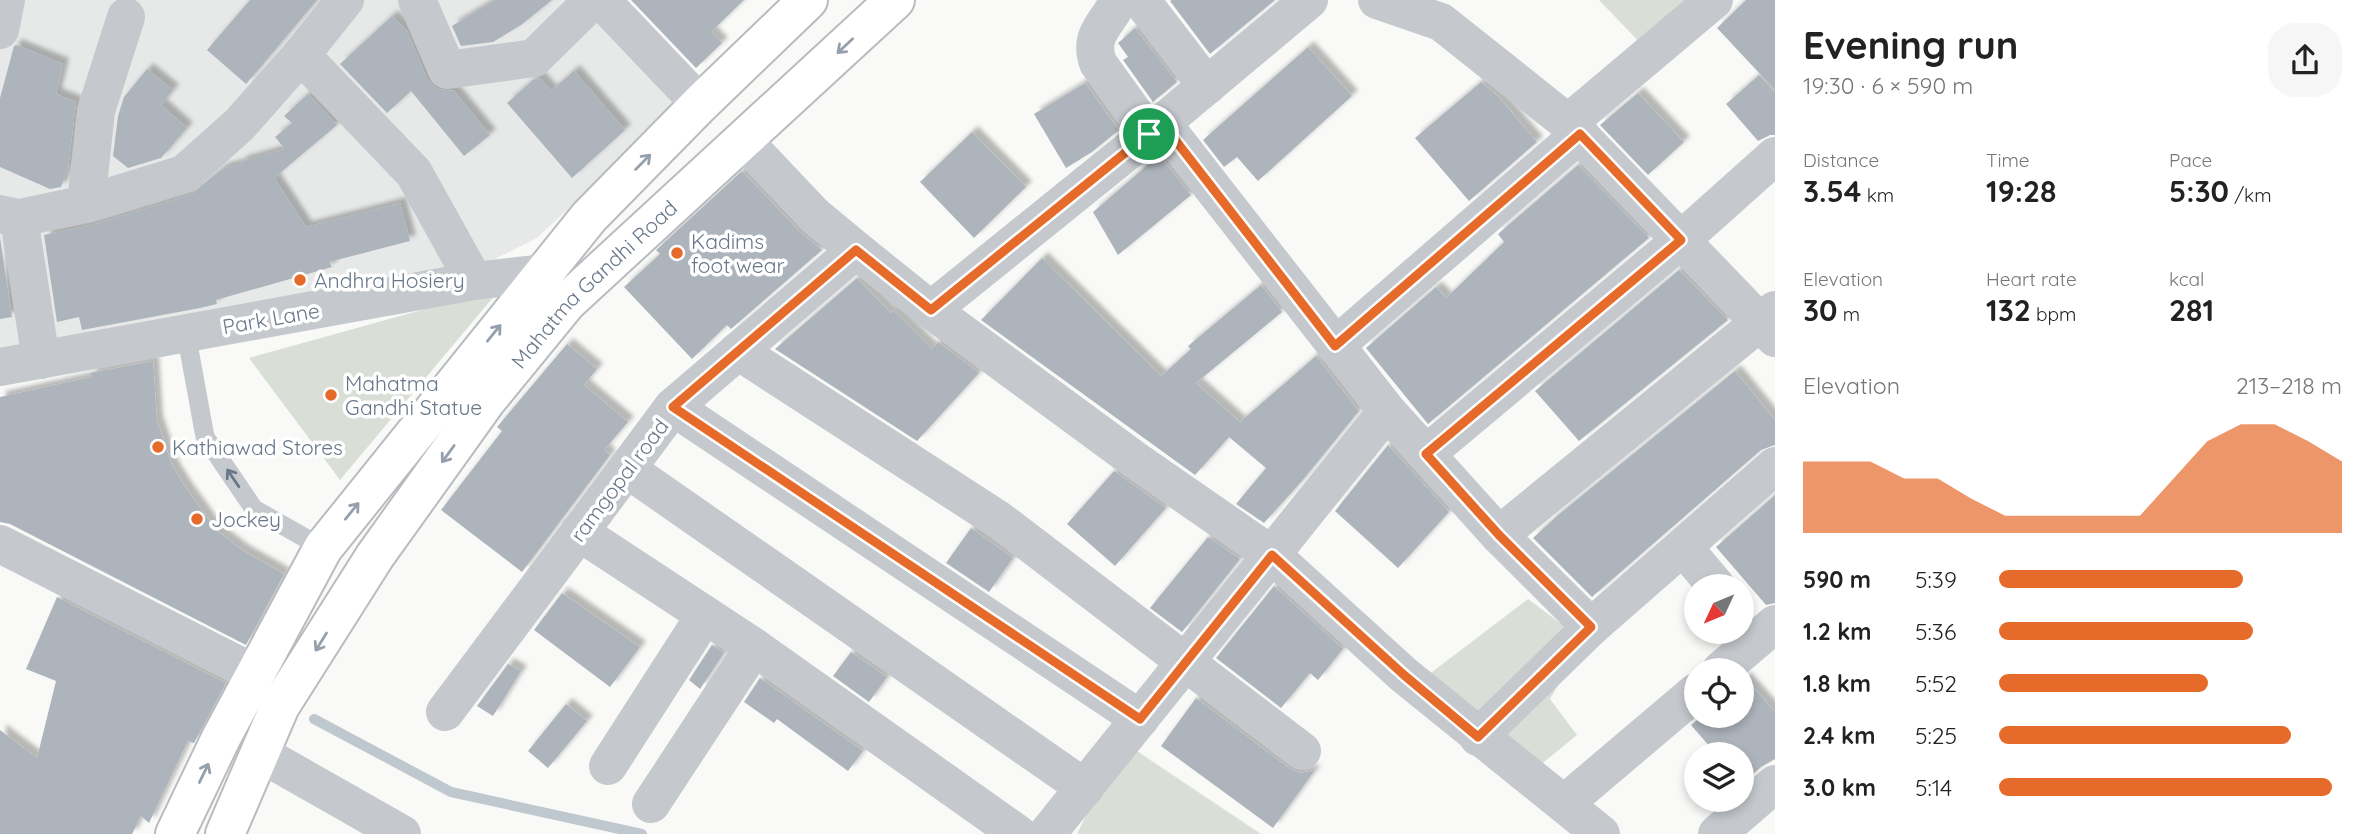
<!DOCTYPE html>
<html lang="en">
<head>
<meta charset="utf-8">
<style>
	body { margin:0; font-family:Quicksand,sans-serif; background:#f6f6f6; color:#222; height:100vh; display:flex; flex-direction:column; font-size:26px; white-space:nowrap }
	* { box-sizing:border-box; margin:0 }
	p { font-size:23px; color:#767676 }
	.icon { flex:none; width:38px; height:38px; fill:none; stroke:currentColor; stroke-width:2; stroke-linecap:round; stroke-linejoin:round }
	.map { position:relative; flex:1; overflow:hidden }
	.details { display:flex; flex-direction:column; background:#fff; width:595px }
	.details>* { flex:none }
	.needle { width:46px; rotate:226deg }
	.tools { position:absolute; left:1684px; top:574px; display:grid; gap:14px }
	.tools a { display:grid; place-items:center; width:70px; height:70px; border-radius:50%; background:#fff; box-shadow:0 4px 10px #0003; font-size:35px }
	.pin { position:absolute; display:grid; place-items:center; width:60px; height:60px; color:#fff; margin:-30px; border:4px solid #fff; border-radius:50%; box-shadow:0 2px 7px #0007 }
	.round { display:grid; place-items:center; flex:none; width:74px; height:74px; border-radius:28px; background:#f6f6f6 }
	.overview { display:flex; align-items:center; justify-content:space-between; height:119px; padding:0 28px }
	h1 { font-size:38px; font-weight:800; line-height:52px }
	.metrics { display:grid; grid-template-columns:repeat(3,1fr); gap:10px; height:119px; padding:7px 28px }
	.metrics div { display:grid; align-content:center }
	.metrics b { font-size:30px; font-weight:800 }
	.metrics small { font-size:19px; font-weight:400 }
	.metrics p { font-size:19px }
	.chart { height:196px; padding:14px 28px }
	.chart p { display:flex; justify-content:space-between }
	.chart svg { width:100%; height:126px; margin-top:7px; fill:#e66b2a; opacity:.7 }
	ul { padding:0 28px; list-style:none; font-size:23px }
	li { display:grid; grid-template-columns:112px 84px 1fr; align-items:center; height:52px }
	li i { height:18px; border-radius:9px; background:#e66b2a }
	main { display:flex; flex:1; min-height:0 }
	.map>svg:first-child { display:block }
	.built { fill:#e7e9e8 }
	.green { fill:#d9dfd6 }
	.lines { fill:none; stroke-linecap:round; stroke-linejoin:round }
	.stream { stroke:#bfc8ce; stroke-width:10 }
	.building { fill:#adb4bb; filter:url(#shadow) }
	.trunk-casing { stroke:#b8bbbf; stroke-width:42 }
	.service { stroke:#c5c8cd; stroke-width:19 }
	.minor { stroke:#c5c8cd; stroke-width:38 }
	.trunk { stroke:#fff; stroke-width:38 }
	.oneway { stroke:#95a0ac }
	.oneway2 { stroke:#687789 }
	.route-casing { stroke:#fff; stroke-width:14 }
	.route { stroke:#e66b2a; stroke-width:9 }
	.poi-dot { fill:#e66b2a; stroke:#fff; stroke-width:2.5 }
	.labels { text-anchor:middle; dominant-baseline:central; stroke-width:7; stroke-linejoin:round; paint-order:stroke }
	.poi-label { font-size:21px; fill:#687789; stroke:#fff; text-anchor:start }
	.street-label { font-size:21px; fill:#687789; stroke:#fff }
</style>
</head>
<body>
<main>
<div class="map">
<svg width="1775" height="834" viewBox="0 0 1775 834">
	<defs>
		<filter id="shadow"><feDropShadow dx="6" dy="-6" stdDeviation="2" flood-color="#0004"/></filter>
	</defs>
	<rect width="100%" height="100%" fill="#f9faf7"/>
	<!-- built -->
	<polygon class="built" points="0,0 593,0 686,98 537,238 473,270 0,355"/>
	<!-- green -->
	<g class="green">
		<polygon points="1599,0 1711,0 1648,51"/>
		<polygon points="501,288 340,480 249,358"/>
		<polygon points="1528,599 1584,641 1550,699 1577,735 1528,775 1415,685"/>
		<polygon points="1122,741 1261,834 1077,834"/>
	</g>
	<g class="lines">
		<!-- stream -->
		<polyline class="stream" points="314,719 451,792 642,834"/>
	</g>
	<!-- building -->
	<g class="building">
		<polygon points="250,0 317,0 246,84 207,50"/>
		<polygon points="495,0 552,0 521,25 493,42 461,46 452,26"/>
		<polygon points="631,0 744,0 711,32 722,43 696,68"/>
		<polygon points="1172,0 1275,0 1210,54 1170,1"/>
		<polygon points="1746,0 1775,0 1775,90 1717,28"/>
		<polygon points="392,16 407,31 427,79 437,89 454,91 490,135 464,156 411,91 387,113 340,64"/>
		<polygon points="1135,28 1177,82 1153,102 1123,60 1128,57 1118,43"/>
		<polygon points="16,45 63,64 56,94 76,102 68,168 61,187 50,189 0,167 0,98 14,46"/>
		<polygon points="1308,47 1352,96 1258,181 1237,157 1224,167 1203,140"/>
		<polygon points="147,69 173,90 161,105 187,128 161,158 128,168 113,156 118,116 124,97"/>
		<polygon points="574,71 625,130 572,178 507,103 533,80 540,78 551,91"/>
		<polygon points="1759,75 1775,93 1775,135 1770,135 1758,141 1726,104"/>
		<polygon points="1481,82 1497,95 1537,142 1469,201 1415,138"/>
		<polygon points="1085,83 1119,130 1092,152 1066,168 1034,114"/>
		<polygon points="1638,93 1684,142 1648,175 1600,125"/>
		<polygon points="308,94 337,125 274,178 306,227 400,203 410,241 329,262 332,267 216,300 217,304 200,308 82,330 79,317 57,322 44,235 92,225 190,195 222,169 241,164 240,162 285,149 275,137 292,123 284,116"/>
		<polygon points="972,132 1026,187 974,238 920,182"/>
		<polygon points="1159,155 1191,195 1118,255 1093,212"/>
		<polygon points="1578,165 1649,238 1428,424 1366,348 1436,287 1446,298 1504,242 1498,234"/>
		<polygon points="742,171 799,231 822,250 731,329 727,325 692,359 624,287 660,254 656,250"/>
		<polygon points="0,238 12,317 0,319"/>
		<polygon points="1042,258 1161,376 1191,349 1188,346 1261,285 1282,312 1196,383 1240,422 1316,356 1359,411 1302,481 1264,523 1236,504 1266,468 1229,437 1195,475 981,320"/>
		<polygon points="1679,270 1728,320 1579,441 1535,391"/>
		<polygon points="857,278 891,313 893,310 932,349 938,342 979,373 917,441 775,349"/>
		<polygon points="567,344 597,369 584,385 628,422 604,450 610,455 522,572 441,510 502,431 497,427"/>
		<polygon points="153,361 157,421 172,465 184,485 216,530 242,550 284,574 246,645 10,524 0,522 0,397 91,377 90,373"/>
		<polygon points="1735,371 1775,420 1775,445 1761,450 1592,597 1533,538 1558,515"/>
		<polygon points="1388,445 1449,512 1398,568 1335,511"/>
		<polygon points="1114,471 1166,508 1115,566 1067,524"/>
		<polygon points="1775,495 1775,603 1766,605 1716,547"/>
		<polygon points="971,528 1013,558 989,592 946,563"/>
		<polygon points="1208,537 1240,559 1182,632 1150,608"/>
		<polygon points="1274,586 1343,649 1318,680 1310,673 1281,708 1216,658"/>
		<polygon points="562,593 640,647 610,687 534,630"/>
		<polygon points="57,597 226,683 194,743 188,741 149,823 141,816 132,834 0,834 0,730 37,758 56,681 26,669"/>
		<polygon points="712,645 724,653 700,689 689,680"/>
		<polygon points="851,652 887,677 869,702 833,676"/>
		<polygon points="508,664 521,671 493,716 477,706"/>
		<polygon points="760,678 863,751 848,771 777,719 774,723 744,702"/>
		<polygon points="1745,678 1775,712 1775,759 1761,767 1741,784 1741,754 1716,754 1691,725 1702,716 1741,716 1741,681"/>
		<polygon points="1196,698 1289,768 1300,773 1315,770 1273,828 1161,746"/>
		<polygon points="566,704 587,721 548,768 528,751"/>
	</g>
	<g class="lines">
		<defs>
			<g id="trunk">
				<polyline points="175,834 221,738 323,548 589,217 700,104 808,0"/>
				<path id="s1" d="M225,834L280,706L375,556L486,401L567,302L895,0"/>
			</g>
		</defs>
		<!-- trunk casing -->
		<use href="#trunk" class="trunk-casing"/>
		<!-- service -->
		<polyline class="service" points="186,333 205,437 254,509 323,548"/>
		<!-- minor -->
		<g class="minor">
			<polyline points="417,0 447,70 534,58 593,0"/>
			<polyline points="601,0 700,104"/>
			<path d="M1119,0C1107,25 1088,33 1098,63L1149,134"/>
			<polyline points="1141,0 1207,86"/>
			<polyline points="1377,0 1441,22 1568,123 1775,338"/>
			<polyline points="0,30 6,0"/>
			<polyline points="301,55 414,173 474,281"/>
			<polyline points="1162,123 1387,411 1499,535 1591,627"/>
			<polyline points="1568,123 1714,0"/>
			<polyline points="743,140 815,216 856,250 931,310 1135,460 1272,555 1404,675 1601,834"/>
			<polyline points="86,204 96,111 126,17"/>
			<polyline points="0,214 19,218 86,204 184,174 239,125 301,55 345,0"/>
			<polyline points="19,218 41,360"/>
			<polyline points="931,310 1149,134 1309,0"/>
			<polyline points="1335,346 1580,134"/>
			<polyline points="738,351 999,520 1302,751"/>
			<polyline points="0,367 474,281 543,273"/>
			<polyline points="673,407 1140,719"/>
			<polyline points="1426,454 1681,240 1775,156"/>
			<polyline points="627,469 1085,788"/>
			<polyline points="579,532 754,647 1018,834"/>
			<polyline points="1499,535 1775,310"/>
			<polyline points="0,544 256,674"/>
			<polyline points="1684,548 1716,586"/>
			<polyline points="1721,670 1775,624"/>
			<polyline points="445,712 673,407 856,250"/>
			<polyline points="1478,737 1591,627 1775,466"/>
			<polyline points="261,754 402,834"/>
			<polyline points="608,766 705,615"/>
			<polyline points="1565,803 1696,692"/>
			<polyline points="651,804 754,647"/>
			<polyline points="1047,834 1387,411"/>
			<polyline points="1717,834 1775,784"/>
		</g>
		<!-- trunk -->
		<use href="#trunk" class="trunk"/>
	</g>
	<!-- one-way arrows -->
	<defs><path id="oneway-shaft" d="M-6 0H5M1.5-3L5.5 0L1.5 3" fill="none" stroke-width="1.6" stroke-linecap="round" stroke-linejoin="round" transform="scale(1.75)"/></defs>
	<g class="oneway">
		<use href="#oneway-shaft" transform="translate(845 46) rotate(137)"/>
		<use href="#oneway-shaft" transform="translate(643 162) rotate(-45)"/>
		<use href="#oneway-shaft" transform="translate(494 333) rotate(-51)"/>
		<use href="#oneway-shaft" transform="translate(448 454) rotate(126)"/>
		<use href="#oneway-shaft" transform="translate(352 511) rotate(-51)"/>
		<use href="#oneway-shaft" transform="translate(321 642) rotate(122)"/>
		<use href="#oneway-shaft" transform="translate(204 773) rotate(-64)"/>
	</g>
	<use class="oneway2" href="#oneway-shaft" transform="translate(233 478) rotate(-124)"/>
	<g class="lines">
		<defs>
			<polygon id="route" points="1162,123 1335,346 1580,134 1681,240 1426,454 1499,535 1591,627 1478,737 1404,675 1272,555 1140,719 673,407 856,250 931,310"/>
		</defs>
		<!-- route casing -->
		<use href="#route" class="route-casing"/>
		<!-- route -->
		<use href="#route" class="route"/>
	</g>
	<!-- markers -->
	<g class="poi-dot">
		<circle cx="677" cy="253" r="7"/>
		<circle cx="300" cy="280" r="7"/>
		<circle cx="331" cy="395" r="7"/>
		<circle cx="158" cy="447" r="7"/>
		<circle cx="197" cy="519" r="7"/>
	</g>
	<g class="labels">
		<!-- poi labels -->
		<g class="poi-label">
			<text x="691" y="241">Kadims<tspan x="691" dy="24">foot wear</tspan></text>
			<text x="314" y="280">Andhra Hosiery</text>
			<text x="345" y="383">Mahatma<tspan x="345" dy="24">Gandhi Statue</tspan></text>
			<text x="172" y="447">Kathiawad Stores</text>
			<text x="211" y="519">Jockey</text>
		</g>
		<!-- street labels -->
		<g class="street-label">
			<text stroke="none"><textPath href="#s1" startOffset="667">Mahatma Gandhi Road</textPath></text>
			<text transform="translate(271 318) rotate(-10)">Park Lane</text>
			<text transform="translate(619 480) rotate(-53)">ramgopal road</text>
		</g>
	</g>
</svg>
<div class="tools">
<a><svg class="needle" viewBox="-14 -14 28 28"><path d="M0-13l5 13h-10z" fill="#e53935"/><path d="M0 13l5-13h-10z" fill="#767676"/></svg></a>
<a><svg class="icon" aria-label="locate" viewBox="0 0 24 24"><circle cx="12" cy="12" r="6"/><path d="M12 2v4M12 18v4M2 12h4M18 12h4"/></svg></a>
<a><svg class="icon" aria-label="layers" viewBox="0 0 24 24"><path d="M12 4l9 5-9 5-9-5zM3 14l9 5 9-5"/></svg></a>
</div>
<div class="pin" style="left:1149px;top:134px;background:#1e9e55"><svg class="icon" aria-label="arrive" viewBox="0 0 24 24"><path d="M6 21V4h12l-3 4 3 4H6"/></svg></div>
</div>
<section class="details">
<div class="overview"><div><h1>Evening run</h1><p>19:30 · 6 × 590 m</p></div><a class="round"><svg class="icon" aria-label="share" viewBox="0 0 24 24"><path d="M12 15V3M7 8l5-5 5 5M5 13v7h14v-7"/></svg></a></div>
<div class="metrics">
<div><p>Distance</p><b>3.54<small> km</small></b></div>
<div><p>Time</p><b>19:28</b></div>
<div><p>Pace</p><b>5:30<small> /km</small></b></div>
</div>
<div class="metrics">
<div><p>Elevation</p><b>30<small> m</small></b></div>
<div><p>Heart rate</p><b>132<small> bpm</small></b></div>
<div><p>kcal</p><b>281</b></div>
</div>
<div class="chart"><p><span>Elevation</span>213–218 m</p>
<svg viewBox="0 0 160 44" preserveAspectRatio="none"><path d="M0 44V19L10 19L20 19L30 25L40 25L50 32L60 38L70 38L80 38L90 38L100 38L110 25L120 12L130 6L140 6L150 12L160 19V44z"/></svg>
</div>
<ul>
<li><b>590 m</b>5:39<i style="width:71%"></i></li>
<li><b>1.2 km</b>5:36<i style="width:74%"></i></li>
<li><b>1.8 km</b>5:52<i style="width:61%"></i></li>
<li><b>2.4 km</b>5:25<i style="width:85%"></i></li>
<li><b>3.0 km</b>5:14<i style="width:97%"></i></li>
</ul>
</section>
</main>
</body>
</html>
